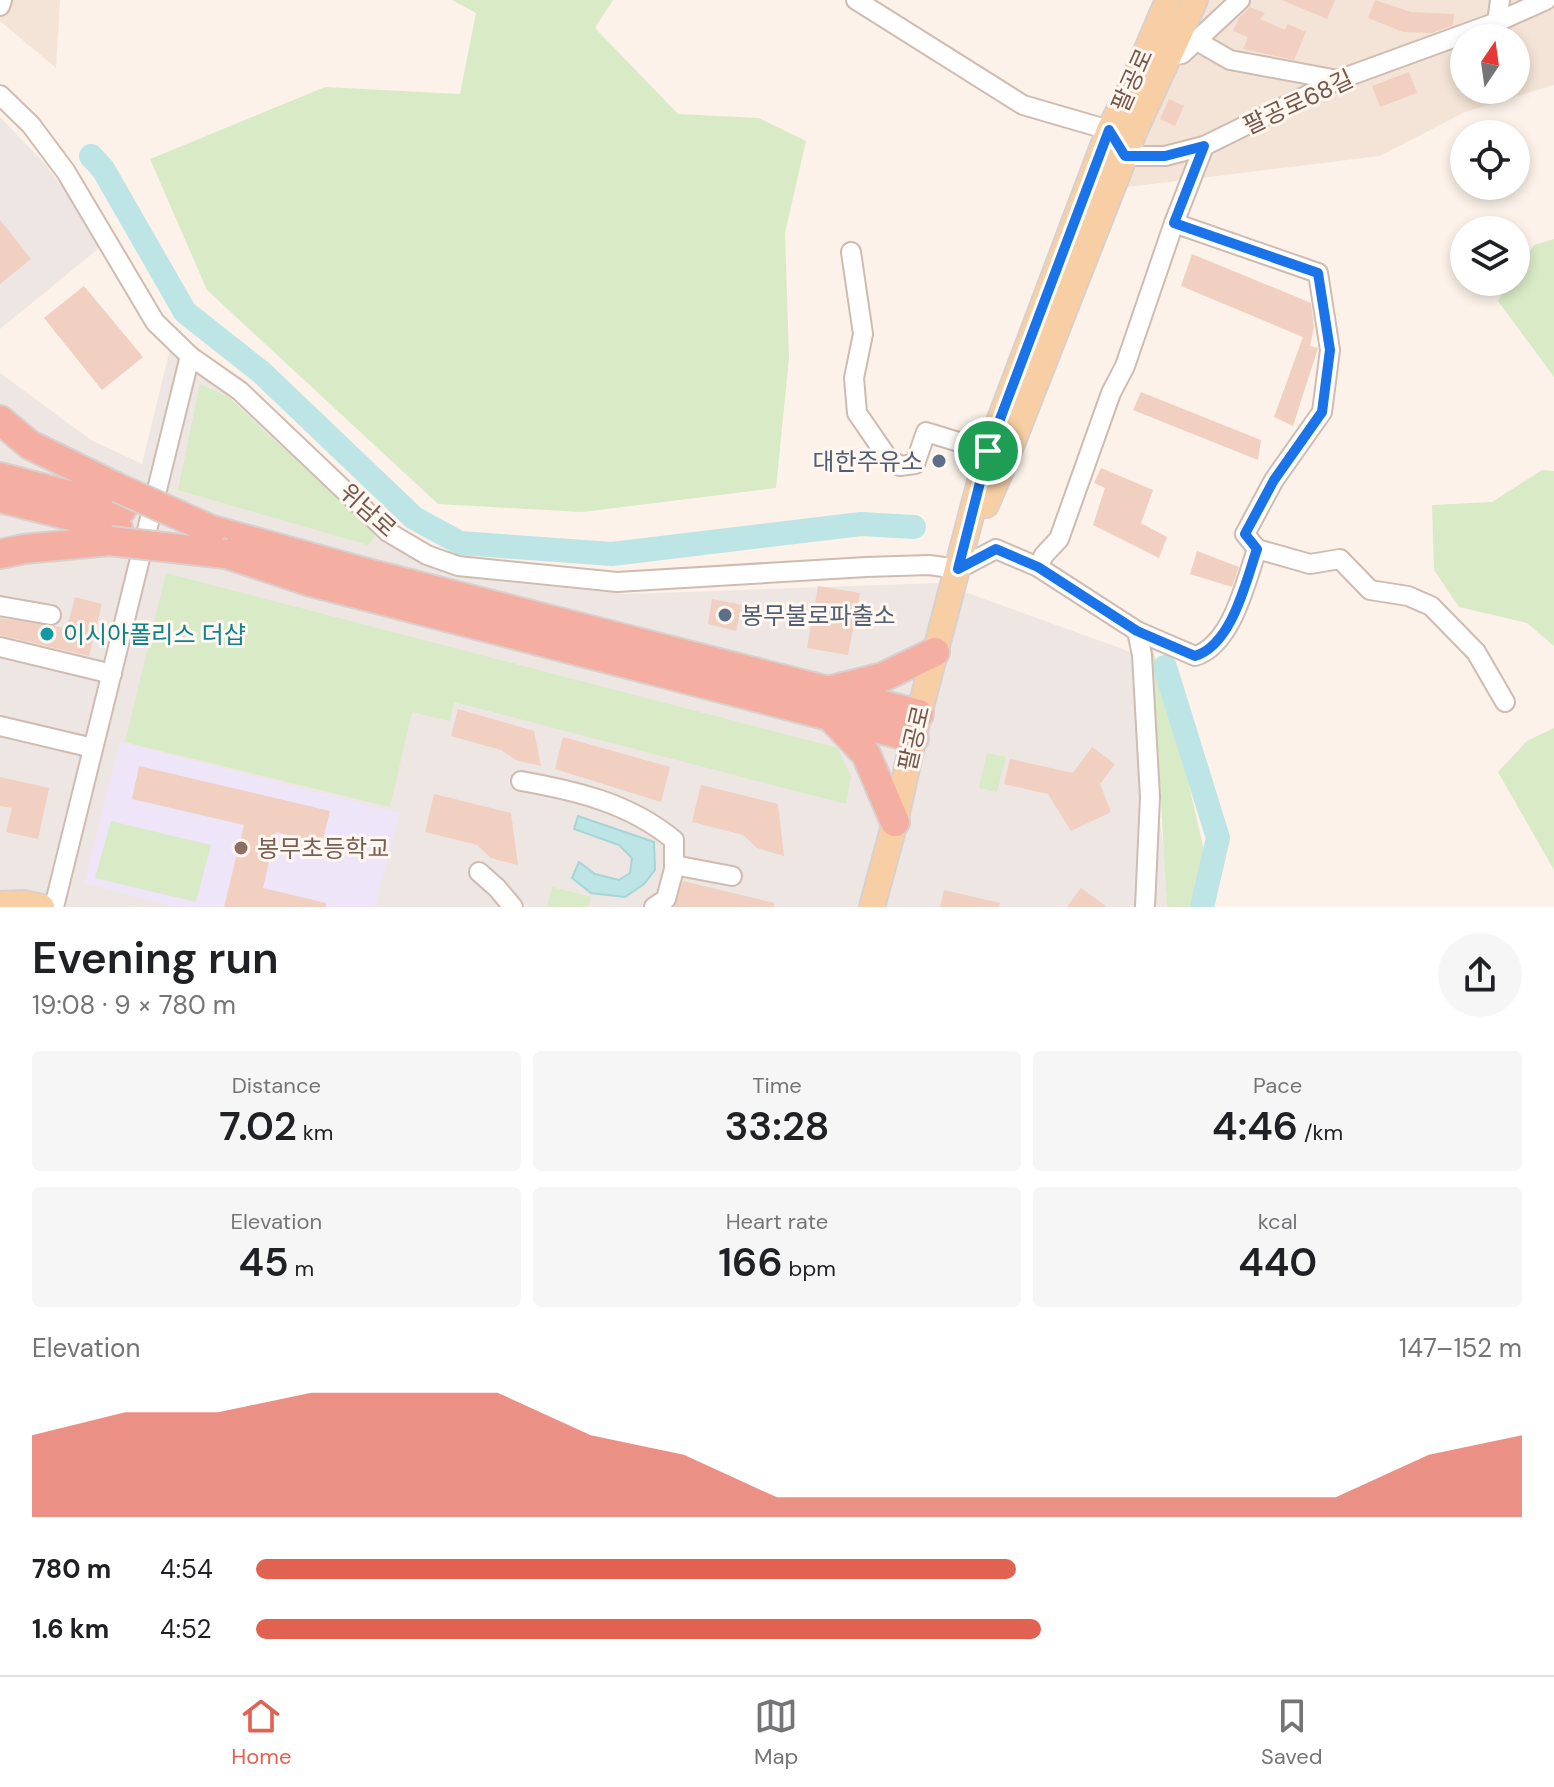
<!DOCTYPE html>
<html lang="en">
<head>
<meta charset="utf-8">
<style>
	body { margin:0; font-family:"DM Sans","Noto Sans KR",sans-serif; background:#f6f6f6; color:#202124; height:100vh; display:flex; flex-direction:column; font-size:30px; white-space:nowrap }
	* { box-sizing:border-box; margin:0 }
	p { font-size:26px; color:#757577 }
	.icon { flex:none; width:44px; height:44px; fill:none; stroke:currentColor; stroke-width:2; stroke-linecap:round; stroke-linejoin:round }
	.map { position:relative; height:907px; overflow:hidden }
	.drawer { display:flex; flex-direction:column; background:#fff; flex:1 }
	.drawer>* { flex:none }
	.needle { width:52px; rotate:13deg }
	.controls { position:absolute; left:1450px; top:24px; display:grid; gap:16px }
	.controls a { display:grid; place-items:center; width:80px; height:80px; border-radius:50%; background:#fff; box-shadow:0 4px 12px #0003; font-size:40px }
	.pin { position:absolute; display:grid; place-items:center; width:68px; height:68px; color:#fff; margin:-34px; border:4px solid #fff; border-radius:50%; box-shadow:0 2px 8px #0007 }
	.round { display:grid; place-items:center; flex:none; width:84px; height:84px; border-radius:42px; background:#f6f6f6 }
	.headline { display:flex; align-items:center; justify-content:space-between; height:136px; padding:0 32px }
	h1 { font-size:44px; font-weight:600; line-height:60px }
	.stats { display:grid; grid-template-columns:repeat(3,1fr); gap:12px; height:136px; padding:8px 32px }
	.stats div { display:grid; align-content:center; border-radius:8px; background:#f6f6f6; text-align:center }
	.stats b { font-size:40px; font-weight:600 }
	.stats small { font-size:22px; font-weight:400 }
	.stats p { font-size:22px }
	.chart { height:224px; padding:16px 32px }
	.chart p { display:flex; justify-content:space-between }
	.chart svg { width:100%; height:144px; margin-top:8px; fill:#e26252; opacity:.7 }
	ul { padding:0 32px; list-style:none; font-size:26px }
	li { display:grid; grid-template-columns:128px 96px 1fr; align-items:center; height:60px }
	li i { height:20px; border-radius:10px; background:#e26252 }
	.menu { display:flex; justify-content:space-around; align-items:center; height:112px; border-top:2px solid #e0e0e0; background:#fff; font-size:22px; color:#757577 }
	.menu a { display:grid; justify-items:center; gap:4px }
	.menu .selected { color:#e26252 }
	.map>svg:first-child { display:block }
	.residential { fill:#f4e4d7; fill-rule:evenodd }
	.industrial { fill:#ede6e2 }
	.education { fill:#efe5f9 }
	.green { fill:#d9eac7 }
	.water { fill:#bde5e6; stroke:#a4d5d7; stroke-width:2 }
	.lines { fill:none; stroke-linecap:round; stroke-linejoin:round }
	.river { stroke:#bde5e6; stroke-width:24 }
	.building { fill:#f1cfc1 }
	.minor-casing { stroke:#d0bbb1; stroke-width:22 }
	.major-casing { stroke:#d9d0cd; stroke-width:28 }
	.highway-casing { stroke:#d9d0cd; stroke-width:32 }
	.minor { stroke:#fff; stroke-width:18 }
	.major { stroke:#f8cfa4; stroke-width:24 }
	.highway { stroke:#f4aea2; stroke-width:28 }
	.highway-bridge-casing { stroke:#d9d0cd; stroke-width:32; stroke-linecap:butt }
	.highway-bridge { stroke:#f4aea2; stroke-width:28 }
	.route-casing { stroke:#fff; stroke-width:16 }
	.route { stroke:#1a73e8; stroke-width:10 }
	.service-dot { fill:#5c6f8a; stroke:#fff7f0; stroke-width:3 }
	.culture-dot { fill:#0f9aa8; stroke:#fff7f0; stroke-width:3 }
	.education-dot { fill:#8d6e63; stroke:#fff7f0; stroke-width:3 }
	.labels { text-anchor:middle; dominant-baseline:central; stroke-width:6; stroke-linejoin:round; paint-order:stroke }
	.street-label { font-size:24px; fill:#76574d; stroke:#fff7f0 }
	.service-label { font-size:24px; fill:#4e5e75; stroke:#fff7f0; text-anchor:end }
	.culture-label { font-size:24px; fill:#0d838f; stroke:#fff7f0; text-anchor:start }
	.education-label { font-size:24px; fill:#785e54; stroke:#fff7f0; text-anchor:start }
</style>
</head>
<body>
<div class="map">
<svg width="1554" height="907" viewBox="0 0 1554 907">
	<rect width="100%" height="100%" fill="#fcf2e9"/>
	<!-- residential -->
	<g class="residential">
		<polygon points="0,0 60,0 56,68 0,21"/>
		<path d="M1198,0H1554V85L1465,112L1380,156L1119,188ZM1464,38H1516V90H1464Z"/>
	</g>
	<!-- industrial -->
	<g class="industrial">
		<polygon points="0,117 45,164 104,244 0,329"/>
		<polygon points="166,340 378,532 422,555 502,582 626,594 940,583 1139,655 1164,853 1167,907 0,907 0,373 91,440 142,464 170,349"/>
	</g>
	<!-- education -->
	<polygon class="education" points="120,742 400,813 375,907 177,907 84,883"/>
	<!-- green -->
	<g class="green">
		<polygon points="452,0 613,0 595,28 678,114 759,118 806,141 785,233 789,358 776,488 582,512 438,504 207,290 150,159 325,87 460,94 476,13"/>
		<polygon points="1554,239 1554,377 1498,301 1510,282 1516,282 1516,273 1534,245"/>
		<polygon points="200,384 229,397 268,435 378,532 368,545 178,490"/>
		<polygon points="1542,470 1554,471 1554,646 1527,623 1459,607 1434,570 1432,505 1492,502"/>
		<polygon points="166,573 838,748 851,777 846,804 454,702 450,721 412,712 390,807 125,742"/>
		<polygon points="1152,647 1179,742 1206,859 1200,907 1167,907"/>
		<polygon points="1554,728 1554,870 1498,772 1527,741"/>
		<polygon points="987,753 1006,757 997,792 979,788"/>
		<polygon points="111,821 211,845 196,902 95,878"/>
		<polygon points="552,887 591,897 588,907 547,907"/>
	</g>
	<!-- water -->
	<polygon class="water" points="578,816 654,842 655,870 644,884 625,897 591,893 572,878 579,862 595,874 619,880 630,873 632,858 619,845 574,829"/>
	<g class="lines">
		<!-- river -->
		<g class="river">
			<polyline points="91,156 103,169 185,312 261,372 414,518 460,543 612,554 861,524 914,527"/>
			<polyline points="1165,667 1218,838 1202,907"/>
		</g>
	</g>
	<!-- building -->
	<g class="building">
		<polygon points="1282,0 1335,0 1327,19"/>
		<polygon points="1375,0 1411,12 1454,14 1453,25 1432,33 1403,32 1368,18"/>
		<polygon points="1250,7 1265,13 1260,19 1285,30 1288,24 1306,32 1294,60 1243,49 1248,37 1233,31 1239,18"/>
		<polygon points="1409,72 1417,93 1380,107 1372,86"/>
		<polygon points="1169,99 1184,106 1175,126 1160,119"/>
		<polygon points="0,220 31,259 0,284"/>
		<polygon points="1192,254 1311,303 1314,327 1310,346 1318,348 1293,426 1274,417 1303,337 1181,286"/>
		<polygon points="84,286 143,357 102,390 44,318"/>
		<polygon points="1141,392 1261,440 1258,460 1133,410"/>
		<polygon points="1101,468 1153,490 1141,523 1167,537 1159,558 1093,525 1105,488 1094,483"/>
		<polygon points="1197,551 1239,567 1232,587 1190,574"/>
		<polygon points="818,586 860,593 848,655 807,648"/>
		<polygon points="75,597 102,604 89,656 0,635 0,618 67,628"/>
		<polygon points="712,599 742,605 736,631 708,624"/>
		<polygon points="458,709 534,731 541,766 516,760 501,750 451,736"/>
		<polygon points="563,737 670,767 661,802 555,769"/>
		<polygon points="1092,747 1115,764 1100,784 1111,812 1071,831 1048,794 1004,784 1010,759 1073,773"/>
		<polygon points="139,766 330,811 322,843 276,832 263,888 326,903 326,907 224,907 244,825 132,799"/>
		<polygon points="0,777 49,788 38,839 6,832 12,808 0,806"/>
		<polygon points="701,785 778,804 784,856 757,848 743,835 692,822"/>
		<polygon points="434,794 511,813 518,865 491,858 477,845 425,832"/>
		<polygon points="683,881 774,903 774,907 674,907"/>
		<polygon points="1081,888 1107,907 1067,907"/>
		<polygon points="944,890 1000,903 999,907 940,907"/>
	</g>
	<g class="lines">
		<defs>
			<g id="minor">
				<polyline points="856,0 1023,105 1109,130 1125,156 1165,156 1204,146 1338,80 1497,22 1546,0"/>
				<polyline points="0,6 2,0"/>
				<polyline points="1497,22 1500,0"/>
				<polyline points="1197,41 1230,60 1338,80"/>
				<polyline points="1169,56 1182,54 1240,0"/>
				<polyline points="0,95 31,125 66,172 155,322 190,356 240,391 388,532 427,555 458,566 617,582 866,567 929,565 958,569 996,549 1038,567 1137,631 1142,655 1150,797 1145,907"/>
				<polyline points="1174,223 1318,273 1330,350 1322,412 1274,480 1245,534 1257,549"/>
				<polyline points="851,252 863,334 854,378 857,413 888,458 900,466 915,464 926,432 988,451"/>
				<polyline points="1038,567 1044,555 1059,539 1111,393 1125,366 1174,223 1204,146"/>
				<polyline points="0,606 51,615"/>
				<path d="M1137,631L1195,656C1232,645 1246,581 1257,549L1310,564L1340,559L1370,590L1408,596L1431,606L1476,652L1505,702"/>
				<polyline points="0,647 112,674"/>
				<polyline points="0,726 93,748"/>
				<path d="M521,781C577,791 629,803 674,840V869L666,899L654,907"/>
				<polyline points="674,865 732,876"/>
				<polyline points="479,872 497,888 513,907"/>
				<polyline points="54,907 190,356"/>
			</g>
			<g id="major">
				<polyline points="986,505 1008,454 1135,130 1195,0"/>
				<polyline points="0,904 23,903 42,907"/>
				<polyline points="872,907 895,822 919,714 988,451 1109,130 1130,89 1168,0"/>
			</g>
			<g id="highway">
				<polyline points="0,420 30,445 118,488"/>
				<polyline points="0,477 122,509"/>
				<polyline points="0,498 118,528"/>
				<polyline points="212,530 367,573 919,714"/>
				<polyline points="0,554 24,549 110,541"/>
				<polyline points="226,554 311,582 914,738"/>
				<polyline points="831,690 883,677 935,652"/>
				<polyline points="829,715 866,754 895,822"/>
			</g>
		</defs>
		<!-- minor casing -->
		<use href="#minor" class="minor-casing"/>
		<!-- major casing -->
		<use href="#major" class="major-casing"/>
		<!-- highway casing -->
		<use href="#highway" class="highway-casing"/>
		<!-- minor -->
		<use href="#minor" class="minor"/>
		<!-- major -->
		<use href="#major" class="major"/>
		<!-- highway -->
		<use href="#highway" class="highway"/>
		<defs>
			<g id="highway-bridge">
				<polyline points="118,488 212,530"/>
				<polyline points="110,541 226,554"/>
			</g>
		</defs>
		<!-- highway-bridge casing -->
		<use href="#highway-bridge" class="highway-bridge-casing"/>
		<!-- highway-bridge -->
		<use href="#highway-bridge" class="highway-bridge"/>
	</g>
	<g class="lines">
		<defs>
			<path id="route" d="M1109,130L1125,156H1165L1204,146L1174,223L1318,273L1330,350L1322,412L1274,480L1245,534L1257,549C1246,581 1232,645 1195,656L1137,631L1038,567L996,549L958,569L988,451Z"/>
		</defs>
		<!-- route casing -->
		<use href="#route" class="route-casing"/>
		<!-- route -->
		<use href="#route" class="route"/>
	</g>
	<!-- markers -->
	<g class="service-dot">
		<circle cx="939" cy="461" r="8"/>
		<circle cx="725" cy="615" r="8"/>
	</g>
	<circle class="culture-dot" cx="47" cy="634" r="8"/>
	<circle class="education-dot" cx="241" cy="848" r="8"/>
	<g class="labels">
		<!-- street labels -->
		<g class="street-label">
			<text transform="translate(1132 80) rotate(-66)">팔공로</text>
			<text transform="translate(1298 102) rotate(-25)">팔공로68길</text>
			<text transform="translate(368 510) rotate(42)">위남로</text>
			<text transform="translate(914 738) rotate(-77)">팔공로</text>
		</g>
		<!-- service labels -->
		<g class="service-label">
			<text x="923" y="461">대한주유소</text>
			<text x="741" y="615" text-anchor="start">봉무불로파출소</text>
		</g>
		<!-- culture labels -->
		<g class="culture-label">
			<text x="63" y="634">이시아폴리스 더샵</text>
		</g>
		<!-- education labels -->
		<g class="education-label">
			<text x="257" y="848">봉무초등학교</text>
		</g>
	</g>
</svg>
<div class="controls">
<a><svg class="needle" viewBox="-14 -14 28 28"><path d="M0-13l5 13h-10z" fill="#e53935"/><path d="M0 13l5-13h-10z" fill="#757577"/></svg></a>
<a><svg class="icon" aria-label="locate" viewBox="0 0 24 24"><circle cx="12" cy="12" r="6"/><path d="M12 2v4M12 18v4M2 12h4M18 12h4"/></svg></a>
<a><svg class="icon" aria-label="layers" viewBox="0 0 24 24"><path d="M12 4l9 5-9 5-9-5zM3 14l9 5 9-5"/></svg></a>
</div>
<div class="pin" style="left:988px;top:451px;background:#1e9e55"><svg class="icon" aria-label="arrive" viewBox="0 0 24 24"><path d="M6 21V4h12l-3 4 3 4H6"/></svg></div>
</div>
<section class="drawer">
<div class="headline"><div><h1>Evening run</h1><p>19:08 · 9 × 780 m</p></div><a class="round"><svg class="icon" aria-label="share" viewBox="0 0 24 24"><path d="M12 15V3M7 8l5-5 5 5M5 13v7h14v-7"/></svg></a></div>
<div class="stats">
<div><p>Distance</p><b>7.02<small> km</small></b></div>
<div><p>Time</p><b>33:28</b></div>
<div><p>Pace</p><b>4:46<small> /km</small></b></div>
</div>
<div class="stats">
<div><p>Elevation</p><b>45<small> m</small></b></div>
<div><p>Heart rate</p><b>166<small> bpm</small></b></div>
<div><p>kcal</p><b>440</b></div>
</div>
<div class="chart"><p><span>Elevation</span>147–152 m</p>
<svg viewBox="0 0 160 44" preserveAspectRatio="none"><path d="M0 44V19L10 12L20 12L30 6L40 6L50 6L60 19L70 25L80 38L90 38L100 38L110 38L120 38L130 38L140 38L150 25L160 19V44z"/></svg>
</div>
<ul>
<li><b>780 m</b>4:54<i style="width:60%"></i></li>
<li><b>1.6 km</b>4:52<i style="width:62%"></i></li>
</ul>
</section>
<nav class="menu">
<a class="selected"><svg class="icon" aria-label="home" viewBox="0 0 24 24"><path d="M3 11l9-7 9 7M6 9v11h12V9"/></svg>Home</a>
<a><svg class="icon" aria-label="map" viewBox="0 0 24 24"><path d="M3 6l6-2 6 2 6-2v14l-6 2-6-2-6 2zM9 4v14M15 6v14"/></svg>Map</a>
<a><svg class="icon" aria-label="saved" viewBox="0 0 24 24"><path d="M7 4h10v16l-5-4-5 4z"/></svg>Saved</a>
</nav>
</body>
</html>
